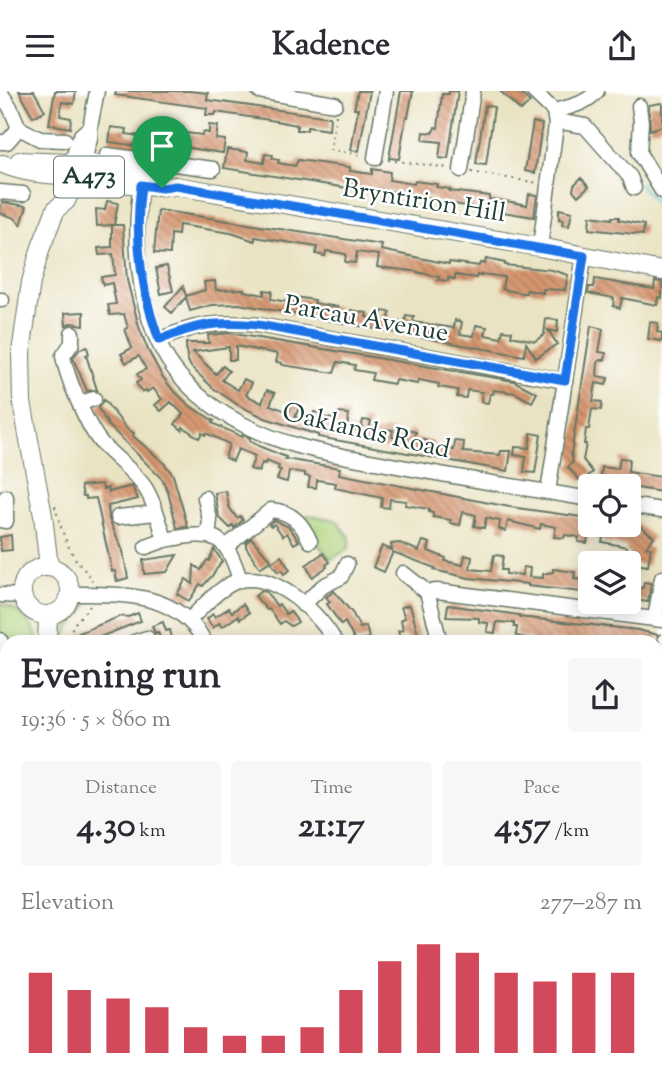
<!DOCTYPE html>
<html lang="en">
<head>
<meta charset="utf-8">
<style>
	body { margin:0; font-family:"Sorts Mill Goudy",serif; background:#f7f7f7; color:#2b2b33; height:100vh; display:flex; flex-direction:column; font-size:26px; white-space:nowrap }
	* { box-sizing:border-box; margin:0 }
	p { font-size:23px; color:#7c7c81 }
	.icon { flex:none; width:38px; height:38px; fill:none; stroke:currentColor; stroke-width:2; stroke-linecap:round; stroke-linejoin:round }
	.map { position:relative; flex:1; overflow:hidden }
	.panel { position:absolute; left:0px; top:544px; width:663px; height:450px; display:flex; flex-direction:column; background:#fff; border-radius:21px 21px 0 0; box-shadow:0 4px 18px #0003 }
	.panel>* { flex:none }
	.buttons { position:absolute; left:578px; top:383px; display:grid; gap:14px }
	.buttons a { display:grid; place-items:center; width:63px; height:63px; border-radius:7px; background:#fff; box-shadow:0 4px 18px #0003; font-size:35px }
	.pin { position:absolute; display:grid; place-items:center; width:60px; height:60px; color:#fff; margin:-72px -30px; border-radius:50% 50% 50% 0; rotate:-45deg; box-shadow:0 0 7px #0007 }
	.pin .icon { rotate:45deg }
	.round { display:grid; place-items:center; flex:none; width:74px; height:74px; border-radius:7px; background:#f7f7f7 }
	.head { display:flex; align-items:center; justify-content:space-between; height:119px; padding:0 21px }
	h1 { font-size:38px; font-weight:700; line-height:52px }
	.figures { display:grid; grid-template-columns:repeat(3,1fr); gap:10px; height:119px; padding:7px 21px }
	.figures div { display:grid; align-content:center; border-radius:7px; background:#f7f7f7; text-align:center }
	.figures b { font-size:35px; font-weight:700 }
	.figures small { font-size:19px; font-weight:400 }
	.figures p { font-size:19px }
	.chart { height:196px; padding:14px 21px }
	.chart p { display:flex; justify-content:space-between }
	.chart svg { width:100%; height:126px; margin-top:7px; stroke:#d1495b; stroke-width:6 }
	header { display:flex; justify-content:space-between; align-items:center; height:91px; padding:0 21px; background:#fff; font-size:32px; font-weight:700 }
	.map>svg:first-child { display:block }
	.green { fill:#add17a; stroke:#668757; stroke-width:2 }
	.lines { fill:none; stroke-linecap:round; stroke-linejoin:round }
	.stream { stroke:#5cc3d9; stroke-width:2.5 }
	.building { fill:url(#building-back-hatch) }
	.minor-casing { stroke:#676; stroke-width:17 }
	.major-casing { stroke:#676; stroke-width:20 }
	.path { stroke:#676; stroke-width:2; stroke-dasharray:2 5; stroke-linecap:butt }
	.minor { stroke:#fff; stroke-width:14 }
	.major { stroke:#fff; stroke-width:18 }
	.route-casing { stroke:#fff; stroke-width:14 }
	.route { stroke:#1a73e8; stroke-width:9 }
	.labels { text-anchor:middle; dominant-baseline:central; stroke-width:5; stroke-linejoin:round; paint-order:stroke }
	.shield { fill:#fff; stroke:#627771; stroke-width:2 }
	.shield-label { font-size:24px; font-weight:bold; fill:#1f3d34 }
	.street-label { font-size:26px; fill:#1f3d34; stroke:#fff }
</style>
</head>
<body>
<header><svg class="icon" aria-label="menu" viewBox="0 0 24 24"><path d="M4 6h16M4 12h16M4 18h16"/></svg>Kadence<svg class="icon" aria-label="share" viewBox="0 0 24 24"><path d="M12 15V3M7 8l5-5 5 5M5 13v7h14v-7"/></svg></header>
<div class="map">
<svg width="662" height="993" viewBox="0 0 662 993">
	<defs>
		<pattern id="building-back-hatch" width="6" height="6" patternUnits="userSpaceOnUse" patternTransform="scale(1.75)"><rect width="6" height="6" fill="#d6966f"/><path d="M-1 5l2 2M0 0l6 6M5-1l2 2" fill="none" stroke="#ad7c5c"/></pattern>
	</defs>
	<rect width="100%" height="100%" fill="#fff"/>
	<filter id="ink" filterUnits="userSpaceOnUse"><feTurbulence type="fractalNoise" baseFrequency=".0143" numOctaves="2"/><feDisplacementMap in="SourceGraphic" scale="14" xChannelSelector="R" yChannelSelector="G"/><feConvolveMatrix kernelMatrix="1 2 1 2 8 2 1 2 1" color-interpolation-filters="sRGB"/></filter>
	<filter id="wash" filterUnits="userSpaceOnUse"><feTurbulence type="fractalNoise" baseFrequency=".00686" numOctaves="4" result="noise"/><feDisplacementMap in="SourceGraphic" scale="28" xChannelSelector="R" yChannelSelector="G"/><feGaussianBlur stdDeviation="1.57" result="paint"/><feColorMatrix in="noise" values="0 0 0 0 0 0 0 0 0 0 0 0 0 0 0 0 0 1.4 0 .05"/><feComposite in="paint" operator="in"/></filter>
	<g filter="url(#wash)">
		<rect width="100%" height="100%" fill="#eae3c3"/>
		<!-- green -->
		<g class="green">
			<polygon points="308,424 336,429 350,446 348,458 331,468 314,449 305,427"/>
			<path d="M0,512C20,519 33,530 38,551H9L0,542Z"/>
			<path d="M86,514H88L70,536L63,551H53C59,531 67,523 86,514Z"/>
			<polygon points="0,901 7,902 7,981 0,982"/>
		</g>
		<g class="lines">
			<!-- stream -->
			<g class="stream">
				<polyline points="640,93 662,120"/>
				<polyline points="101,987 102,993"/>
			</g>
		</g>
		<g id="blocks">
			<!-- building -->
			<g class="building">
				<polygon points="19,0 34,0 45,20 33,26"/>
				<polygon points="55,0 76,0 74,13 62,11 60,25 71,27 70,37 49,33"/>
				<polygon points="116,0 189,0 208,2 207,9 330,26 329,39 307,36 307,39 297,39 297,34 276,30 216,21 215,24 206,24 207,17 115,4"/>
				<polygon points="358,0 370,0 359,60 351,59 358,18 354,18"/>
				<polygon points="401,0 413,0 408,26 406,26 399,68 389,67"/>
				<polygon points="449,0 458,0 448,68 439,67 441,51 423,49 424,41 433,42 435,36 438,37 442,3 449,3"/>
				<polygon points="500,0 518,0 530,11 521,20"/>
				<polygon points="662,12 662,35 650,39 649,14"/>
				<polygon points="485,14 494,16 486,74 476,73"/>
				<polygon points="154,31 162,32 160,44 185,48 186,42 202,44 203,41 209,42 209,34 218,35 216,48 225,49 223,62 176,55 175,60 109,51 111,36 127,38 126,43 147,46 148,39 153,40"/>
				<polygon points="533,31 542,33 535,82 525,80"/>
				<polygon points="227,58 248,61 247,69 264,72 265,63 273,64 272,68 279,69 278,72 295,75 298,69 350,76 350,80 372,83 372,78 390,81 389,89 414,93 415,90 437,93 436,96 450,98 449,100 489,105 489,108 512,111 527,114 529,103 537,104 534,126 435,110 435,107 376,98 372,98 372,101 224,77"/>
				<polygon points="581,87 589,95 578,105 573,99 574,94"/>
				<polygon points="107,110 118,112 114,134 123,134 127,189 139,236 148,259 162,285 172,298 190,315 214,330 212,332 242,346 243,344 250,347 249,350 261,356 286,366 285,368 340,377 339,383 510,416 582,426 590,429 590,434 633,434 634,430 654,446 646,456 651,457 648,475 628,472 630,461 626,461 627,456 602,451 603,446 588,444 587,452 578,451 579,446 565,444 564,447 554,446 556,436 541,433 540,438 508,430 506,440 499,438 500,430 486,427 484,437 474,435 476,424 463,421 460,434 450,432 451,429 433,426 433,422 429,421 429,418 405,414 406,410 390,408 389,417 381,416 382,407 335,397 336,392 317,389 316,397 308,396 310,386 305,385 305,382 289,380 287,391 283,390 277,388 281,379 278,378 279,375 266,370 265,373 262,372 259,381 250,378 255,365 238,358 233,370 225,367 229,353 206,342 205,344 202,342 199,347 183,336 182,339 175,333 183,323 171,311 161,320 155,314 162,308 153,297 147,301 146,299 142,301 136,292 141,289 137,283 146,278 139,265 126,272 121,263 132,257 125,238 128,237 124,223 110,224 108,214 116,213 112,192 103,194 101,186 115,184 113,163 99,164 98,157 112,156 112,134 97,135 96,118 105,119"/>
				<polygon points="2,111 27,115 21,134 15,127 0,122"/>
				<polygon points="559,118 572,121 569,135 562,134 563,129 559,128"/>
				<polygon points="158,119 382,154 381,159 449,173 449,171 479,175 480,172 485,173 486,168 505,172 504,174 552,179 568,184 565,199 543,198 543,202 527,199 526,202 521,202 502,198 504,186 482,183 481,185 477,184 476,187 455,184 455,188 448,187 448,190 438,189 439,186 413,180 377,176 379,164 357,161 355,172 345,171 346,163 326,160 325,165 316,163 317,156 255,146 255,150 231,142 179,134 178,144 171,143 170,163 154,162"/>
				<polygon points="590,125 612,128 612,126 619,126 619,129 644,134 643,144 589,138"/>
				<polygon points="167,175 173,200 161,203 156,177"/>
				<polygon points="595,188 654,198 655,190 662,191 662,207 658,206 657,214 622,207 620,217 613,215 614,207 588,202 589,196 594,196"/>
				<polygon points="215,190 216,199 244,198 244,200 264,204 264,199 272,200 271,208 287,211 288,205 315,209 314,212 338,216 337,220 351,223 351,219 367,222 366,226 381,229 382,220 390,221 389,229 405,232 406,225 414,226 413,231 454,237 455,229 462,231 460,243 474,245 476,234 487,236 485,244 501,247 503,239 512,240 511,245 535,250 544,244 546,228 558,229 557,241 548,239 557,253 536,267 526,252 524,265 239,213 212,214 190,220 186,206 172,222 165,216 183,195 186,205 205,199 204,191"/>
				<polygon points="84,221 84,234 71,232 66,234 65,222"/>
				<polygon points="650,231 658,232 657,241 662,242 662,250 648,248"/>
				<polygon points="591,235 603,238 599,261 606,262 605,269 600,269 598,272 597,285 608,287 606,294 596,292 593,310 602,311 601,319 592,318 589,338 586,338 584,353 586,353 583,369 593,381 581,391 568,376 573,371 571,363"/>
				<polygon points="229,242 514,290 537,302 532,311 515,302 494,299 493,303 490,303 488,312 481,311 482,301 467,299 466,307 457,306 458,299 438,296 439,293 419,289 418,293 395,289 394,293 371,289 373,282 354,279 355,274 338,271 334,282 282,274 282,272 276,271 278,263 236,255 236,269 229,269 229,256 193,261 216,283 223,275 229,280 222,289 238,299 244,288 252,292 246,304 262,312 267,299 275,302 270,314 289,321 292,311 300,314 295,326 313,330 314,321 323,322 322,326 337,329 338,322 349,323 347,336 361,339 363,329 371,330 369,339 383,341 383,338 393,339 392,346 407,348 409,339 416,341 415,347 434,351 434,355 454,359 455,350 464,351 463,361 500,364 501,360 511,360 508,380 318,346 318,344 265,327 238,314 213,297 191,276 187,268 186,252 209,252 208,244"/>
				<polygon points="87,256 89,263 86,264 97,299 87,300 73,267 80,258"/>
				<polygon points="104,309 128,339 134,342 133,345 163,371 173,384 188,436 177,437 168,401 162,388 109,335 98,317"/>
				<polygon points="531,342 541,344 535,382 524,381 526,366 514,364 515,356 529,357"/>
				<polygon points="620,367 629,368 628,381 662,386 662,401 600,391 602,376 618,378"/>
				<polygon points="102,393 103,398 108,397 109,401 132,395 138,408 108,415 109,428 123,460 128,487 117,490 115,480 112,480 96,407 86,408 86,405 83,405 81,395"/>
				<polygon points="226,400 229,416 237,427 240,425 243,429 234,437 233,434 230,437 219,426 218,419 215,402"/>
				<polygon points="274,429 289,436 299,450 294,453 287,442 283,445 274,433 271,435 269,433"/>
				<polygon points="11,444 12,459 1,460 0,446"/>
				<polygon points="251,447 271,469 260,477 246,456 246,452"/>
				<polygon points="423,450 430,452 428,460 446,467 445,470 463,474 465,464 472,466 470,478 491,480 494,464 503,465 501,479 506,479 506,483 522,484 523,476 530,477 529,486 543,487 543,483 553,481 553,478 575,481 574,488 590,489 590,502 528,495 528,493 469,487 434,479 435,477 393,461 384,481 373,476 382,455 392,459 391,453 400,452 419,460"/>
				<polygon points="214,458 222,470 212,485 203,495 200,493 189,510 177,503 186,488 193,493 194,474 201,479 207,469 209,470"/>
				<polygon points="323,462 330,471 326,474 327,476 312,486 306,474"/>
				<polygon points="177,464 167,481 144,483 143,469"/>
				<polygon points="281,465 290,479 284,483 281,479 278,481 271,472"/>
				<polygon points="644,491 651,492 648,511 628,508 628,495 643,497"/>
				<polygon points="261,500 266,501 277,515 279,513 286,523 290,520 298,531 291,535 284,530 280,533 269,518 267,519 255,505"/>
				<polygon points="334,500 353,523 360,537 366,535 369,547 355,550 345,531 341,534 327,513 330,511 326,506"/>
				<polygon points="243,513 249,522 240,528 238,525 222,536 219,532 213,537 207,528 213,523 215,526 229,517 232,521"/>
				<polygon points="410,514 417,539 421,551 408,550 406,545 400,547 398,540 403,539 401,529 405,527 401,516"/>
				<polygon points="448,514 519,524 519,526 638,539 658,544 657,551 607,551 585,547 584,551 551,549 550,551 531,551 531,548 516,545 517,536 514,536 514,532 497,531 495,542 487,541 488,532 479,531 479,527 446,526"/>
				<polygon points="138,522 141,530 92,549 93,551 81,551 79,542 121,525 128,526"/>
				<polygon points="163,531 166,540 170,539 172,547 161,551 158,541 155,542 152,535"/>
				<polygon points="6,653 7,678 0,679 0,655"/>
			</g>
		</g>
	</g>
	<g filter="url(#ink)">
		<use href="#blocks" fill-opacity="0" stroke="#676" stroke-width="2"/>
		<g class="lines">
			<defs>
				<g id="minor">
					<polyline points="259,0 335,13"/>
					<polyline points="533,0 554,20 556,34 540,156"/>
					<polyline points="0,1 10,16 19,37"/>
					<polyline points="639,15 641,31 639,62 662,100"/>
					<path d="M554,20C570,16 586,13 597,0"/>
					<polyline points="556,30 585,35 630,86 634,97"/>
					<polyline points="19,37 40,48 65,49"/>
					<polyline points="0,51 7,51 19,37"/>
					<polyline points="107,64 213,78"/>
					<polyline points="375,67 386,0"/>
					<polyline points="71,72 81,44 90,36"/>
					<polyline points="83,73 90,48 90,36 97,0"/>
					<polyline points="461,79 473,0"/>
					<path d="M141,94C133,150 137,219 168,269C196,313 249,341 298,355C326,363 357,367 386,373C454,386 522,397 590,408"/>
					<polyline points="0,101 23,103"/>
					<polyline points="0,209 2,209"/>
					<path d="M72,242V252L63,265C67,287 88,338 103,354C117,369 135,381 146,398C155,413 160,432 165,449C214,440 225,440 240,489"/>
					<path d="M159,249C196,233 218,230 258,234L565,290"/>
					<polyline points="80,312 94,308"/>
					<polyline points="548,401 584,165"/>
					<polyline points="205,407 210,429 208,445"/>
					<polyline points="628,414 662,419"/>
					<polyline points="118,426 156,422"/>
					<polyline points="0,429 6,430 6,406"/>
					<path d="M227,455L271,419C292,421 302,432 310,450"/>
					<polyline points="146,456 165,449"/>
					<polyline points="403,482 427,501"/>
					<path d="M70,503C121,503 177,500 205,551"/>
					<polyline points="0,504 22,505"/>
					<polyline points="303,514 323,495 341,486 347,473"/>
					<polyline points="655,527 662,487"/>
					<path d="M189,529C204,515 220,495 240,489C275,481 321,523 335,551"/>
					<polyline points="0,549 7,562"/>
					<polyline points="134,551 147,547 149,551"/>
					<polyline points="440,551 427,501 437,500 662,529"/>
					<polyline points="0,609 7,611"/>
					<polyline points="656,631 658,581"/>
					<polyline points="656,656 662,658"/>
					<polyline points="0,722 7,723"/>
					<polyline points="656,750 662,750"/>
					<polyline points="0,800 7,798"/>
					<polyline points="656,851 662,851"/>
					<polyline points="656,877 662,905"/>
					<polyline points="656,967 662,968"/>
					<polyline points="216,987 222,993"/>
					<polyline points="321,987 321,993"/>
					<polyline points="370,987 374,993"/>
					<polyline points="464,987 467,993"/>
					<polyline points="557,993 568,987"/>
				</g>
				<g id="major">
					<polyline points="19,70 93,73 144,83"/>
					<path d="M3,73C31,85 60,83 89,86C118,90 148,99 176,95L540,156L662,180"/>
					<polyline points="49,476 43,425 22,311 21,262 31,191 41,156 56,118 66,110 83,73"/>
					<circle cx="46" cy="500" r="24"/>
					<polyline points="47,551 48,524"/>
					<polyline points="77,987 79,993"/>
				</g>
			</defs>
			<!-- minor casing -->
			<use href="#minor" class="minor-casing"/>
			<!-- major casing -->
			<use href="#major" class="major-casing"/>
			<!-- path -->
			<g class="path">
				<polyline points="336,24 330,59 362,64"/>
				<polyline points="388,69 449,77"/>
				<polyline points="471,81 538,92"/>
				<path d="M55,415C60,435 67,457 79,473C84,479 90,483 92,490"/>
				<polyline points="66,551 74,533 90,515"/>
				<polyline points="656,565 660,542"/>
				<polyline points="0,913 7,935"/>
				<polyline points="0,959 7,963"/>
				<polyline points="0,966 5,961 7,953"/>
				<polyline points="54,987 56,993"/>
				<polyline points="116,987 118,993"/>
				<polyline points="238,993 241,991 243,993"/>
			</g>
			<!-- minor -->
			<use href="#minor" class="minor"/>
			<!-- major -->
			<use href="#major" class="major"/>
		</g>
	</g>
	<g class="lines" filter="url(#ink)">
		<defs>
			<path id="route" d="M141,94L162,97L176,95L584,165L565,289L258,234C216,230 198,233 159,249C140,197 134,148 141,94Z"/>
		</defs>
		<!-- route casing -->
		<use href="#route" class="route-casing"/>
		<!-- route -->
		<use href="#route" class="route"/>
	</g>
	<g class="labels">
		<!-- shield labels -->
		<rect class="shield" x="54" y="65.5" width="70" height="41" rx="5"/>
		<g class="shield-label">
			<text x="89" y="86">A473</text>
		</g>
		<!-- street labels -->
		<g class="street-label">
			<text transform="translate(424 111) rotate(9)">Bryntirion Hill</text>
			<text transform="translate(366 229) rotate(10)">Parcau Avenue</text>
			<text transform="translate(366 341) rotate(13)">Oaklands Road</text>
		</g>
	</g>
</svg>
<div class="buttons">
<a><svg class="icon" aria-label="locate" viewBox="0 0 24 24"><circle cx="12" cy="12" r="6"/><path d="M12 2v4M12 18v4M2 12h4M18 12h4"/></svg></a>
<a><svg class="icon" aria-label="layers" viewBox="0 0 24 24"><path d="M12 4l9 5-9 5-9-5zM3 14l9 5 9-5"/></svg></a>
</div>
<div class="pin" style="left:162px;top:97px;background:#1e9e55"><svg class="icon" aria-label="arrive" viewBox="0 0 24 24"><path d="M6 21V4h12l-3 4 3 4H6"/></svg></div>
<section class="panel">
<div class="head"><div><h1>Evening run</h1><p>19:36 · 5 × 860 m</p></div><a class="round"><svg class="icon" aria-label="share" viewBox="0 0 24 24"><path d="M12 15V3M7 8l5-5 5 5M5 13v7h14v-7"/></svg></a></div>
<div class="figures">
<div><p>Distance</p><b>4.30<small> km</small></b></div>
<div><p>Time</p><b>21:17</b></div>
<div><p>Pace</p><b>4:57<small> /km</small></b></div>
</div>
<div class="chart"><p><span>Elevation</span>277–287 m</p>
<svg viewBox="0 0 160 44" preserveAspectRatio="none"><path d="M5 44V16M15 44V22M25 44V25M35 44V28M45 44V35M55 44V38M65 44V38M75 44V35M85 44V22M95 44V12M105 44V6M115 44V9M125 44V16M135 44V19M145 44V16M155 44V16"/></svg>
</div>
</section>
</div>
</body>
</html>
